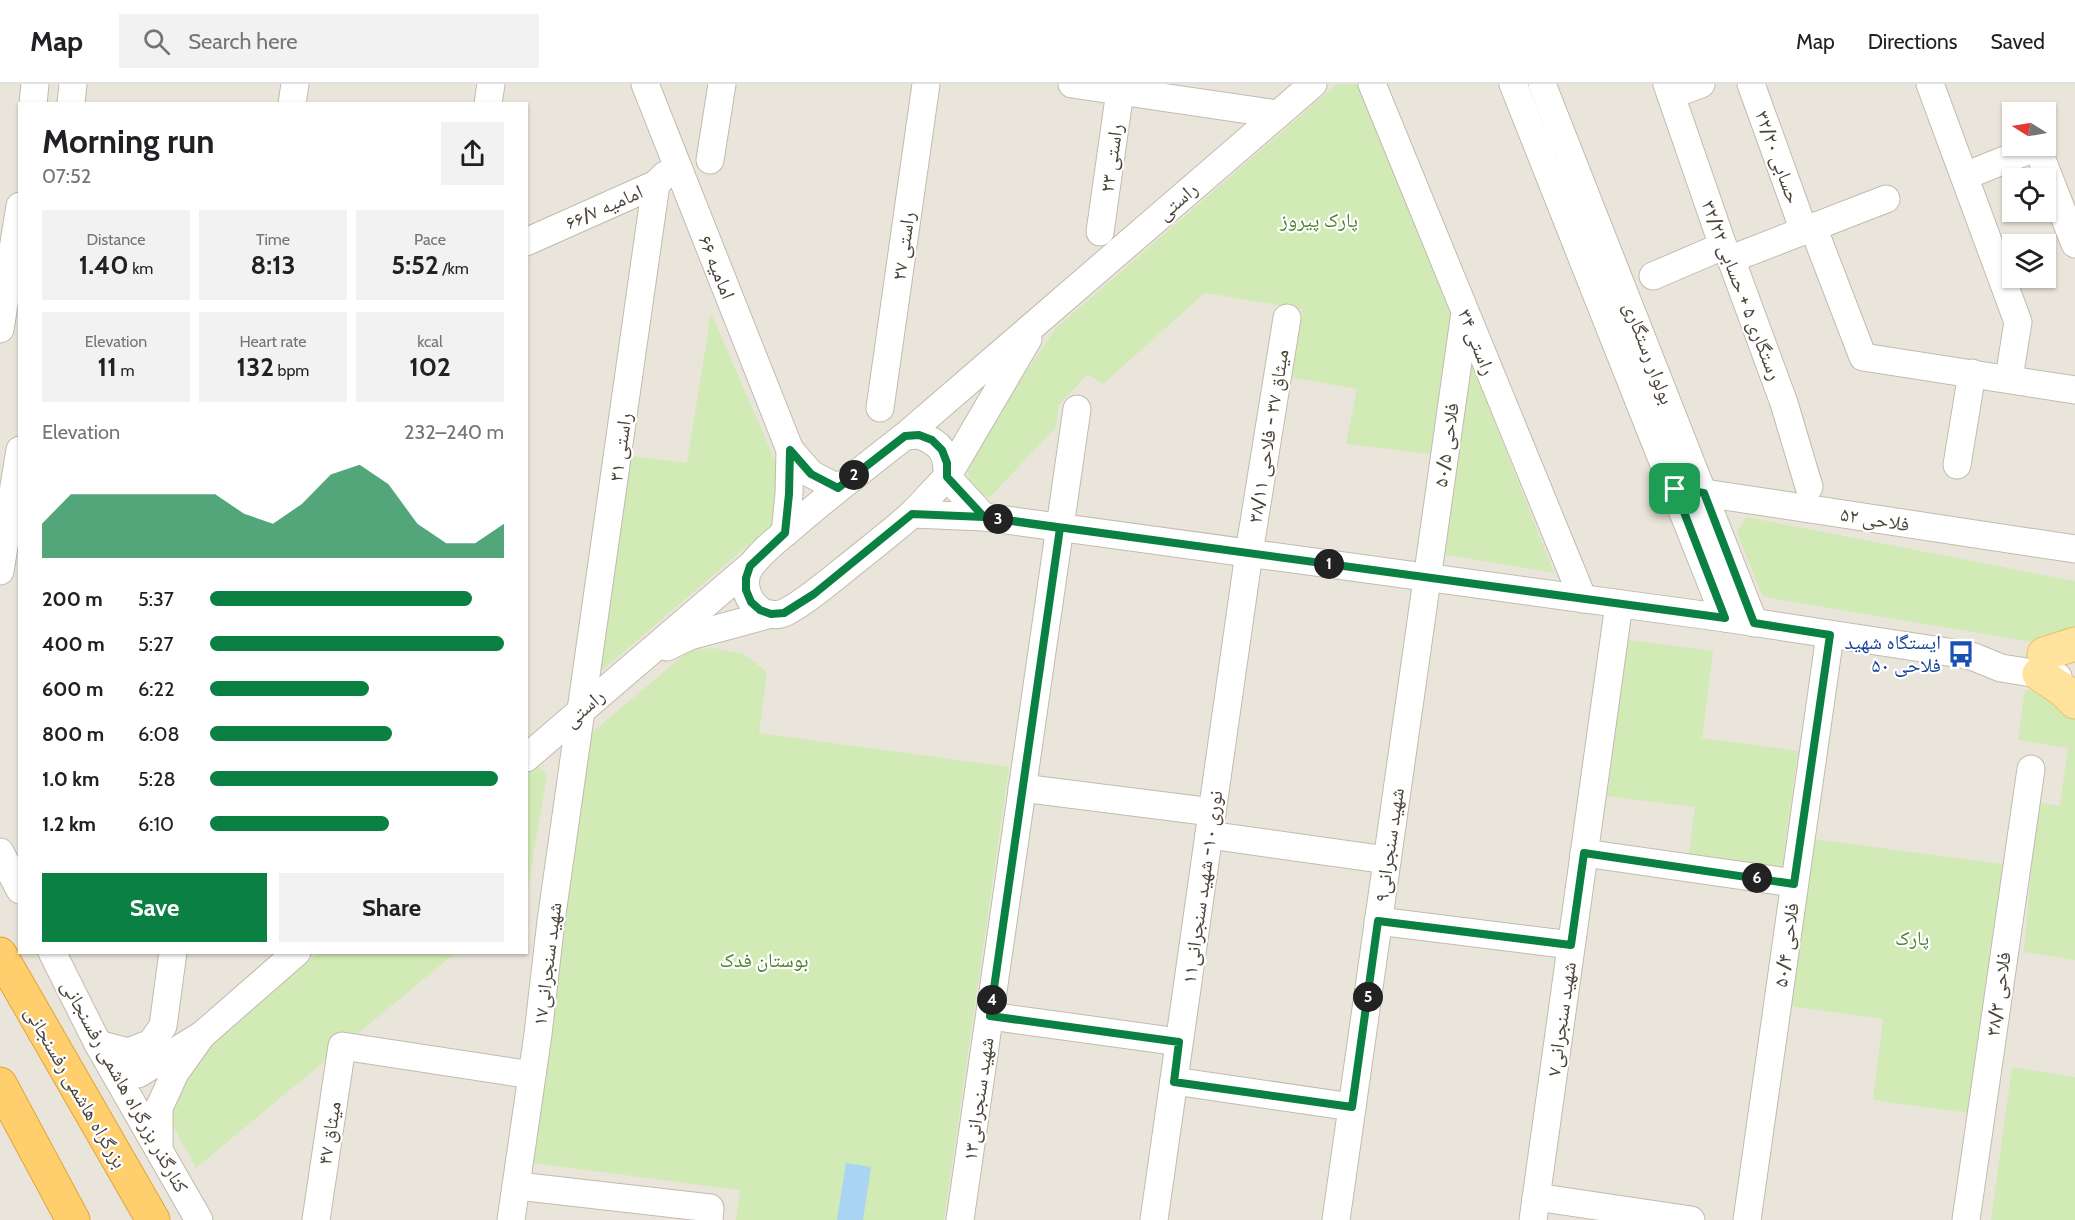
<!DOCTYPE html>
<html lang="en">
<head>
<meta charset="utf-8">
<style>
	body { margin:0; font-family:Cabin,"Noto Naskh Arabic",sans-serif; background:#f2f2f2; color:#202124; height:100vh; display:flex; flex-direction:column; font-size:22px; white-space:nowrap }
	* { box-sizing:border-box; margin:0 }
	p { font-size:20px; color:#757577 }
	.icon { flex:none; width:33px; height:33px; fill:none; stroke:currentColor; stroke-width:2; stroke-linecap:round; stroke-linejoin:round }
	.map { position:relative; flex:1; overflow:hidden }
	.details { position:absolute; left:18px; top:18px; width:510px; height:852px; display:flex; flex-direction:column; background:#fff; border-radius:0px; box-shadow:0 2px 4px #0004 }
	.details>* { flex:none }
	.needle { width:39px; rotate:281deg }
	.buttons { position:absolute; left:2002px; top:18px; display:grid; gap:12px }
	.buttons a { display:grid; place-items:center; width:54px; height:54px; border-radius:0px; background:#fff; box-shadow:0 2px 4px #0004; font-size:30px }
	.pin { position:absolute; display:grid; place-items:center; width:51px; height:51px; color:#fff; margin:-26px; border-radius:12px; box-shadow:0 3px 9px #0006 }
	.km { position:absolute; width:30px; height:30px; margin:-15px; border-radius:50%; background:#222; color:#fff; font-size:16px; line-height:30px; text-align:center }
	.round { display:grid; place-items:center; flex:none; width:63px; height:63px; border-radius:0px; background:#f2f2f2 }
	.headline { display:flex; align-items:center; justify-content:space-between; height:102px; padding:0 24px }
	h1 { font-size:33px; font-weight:700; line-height:45px }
	.stats { display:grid; grid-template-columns:repeat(3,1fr); gap:9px; height:102px; padding:6px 24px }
	.stats div { display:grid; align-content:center; border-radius:0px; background:#f2f2f2; text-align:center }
	.stats b { font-size:26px; font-weight:700 }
	.stats small { font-size:16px; font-weight:400 }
	.stats p { font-size:16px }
	.chart { height:168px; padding:12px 24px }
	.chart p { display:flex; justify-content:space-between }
	.chart svg { width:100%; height:108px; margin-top:6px; fill:#0b8043; opacity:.7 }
	.cta { display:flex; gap:12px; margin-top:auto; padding:12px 24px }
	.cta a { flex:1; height:69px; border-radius:0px; background:#0b8043; color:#fff; font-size:24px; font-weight:700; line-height:69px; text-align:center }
	.cta a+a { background:#f2f2f2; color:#202124 }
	ul { padding:0 24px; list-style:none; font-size:20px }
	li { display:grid; grid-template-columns:96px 72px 1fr; align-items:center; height:45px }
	li i { height:15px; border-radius:8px; background:#0b8043 }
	header { display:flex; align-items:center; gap:36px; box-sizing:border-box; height:84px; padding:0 30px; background:#fff; border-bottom:2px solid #e0e0e0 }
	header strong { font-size:28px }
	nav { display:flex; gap:33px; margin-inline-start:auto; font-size:21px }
	.search { width:420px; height:54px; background:#f2f2f2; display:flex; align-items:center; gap:15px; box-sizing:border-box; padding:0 21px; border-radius:0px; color:#757577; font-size:22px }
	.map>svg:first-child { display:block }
	.residential { fill:#eae5da; fill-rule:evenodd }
	.park { fill:#d2eab5 }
	.water { fill:#a9d4f2 }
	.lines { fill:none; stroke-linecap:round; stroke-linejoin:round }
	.minor-casing { stroke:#c2bbae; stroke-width:29 }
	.major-casing { stroke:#e6c16a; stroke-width:35 }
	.highway-casing { stroke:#e0a43c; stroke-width:35 }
	.minor { stroke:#fff; stroke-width:27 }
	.major { stroke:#ffe39c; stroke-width:33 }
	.highway { stroke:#ffcf6e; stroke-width:33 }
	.route-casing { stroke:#fff; stroke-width:12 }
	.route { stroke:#0b8043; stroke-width:8 }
	.labels { text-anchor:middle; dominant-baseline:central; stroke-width:4.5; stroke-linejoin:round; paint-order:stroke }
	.street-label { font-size:20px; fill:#4b4439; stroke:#fff }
	.park-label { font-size:20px; fill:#4a7f2a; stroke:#fff }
	.transit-label { font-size:20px; fill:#164399; stroke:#fff; text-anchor:end }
</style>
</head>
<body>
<header>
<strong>Map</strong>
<div class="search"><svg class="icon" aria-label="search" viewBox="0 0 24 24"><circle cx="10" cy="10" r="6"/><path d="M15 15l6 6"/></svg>Search here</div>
<nav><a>Map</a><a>Directions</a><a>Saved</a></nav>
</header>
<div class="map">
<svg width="2075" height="1136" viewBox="0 0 2075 1136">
	<rect width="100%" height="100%" fill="#f6f3ec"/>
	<!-- residential -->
	<path class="residential" d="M0,0H2075V1136H0ZM20,20H526V868H20ZM2013,28H2046V62H2013ZM2013,94H2046V128H2013ZM2013,160H2046V194H2013Z"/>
	<!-- park -->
	<g class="park">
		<polygon points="1337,0 1362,0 1453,226 1430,370 1346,360 1357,305 1289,293 1302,225 1205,209 1103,300 1088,290 1058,322 1057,342 989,414 970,401 966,376 1055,245"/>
		<polygon points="711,229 779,386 775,438 584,602 617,370 687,379"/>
		<polygon points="1469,273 1554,489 1443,470"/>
		<polygon points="1746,433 2075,497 2075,551 2051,561 1763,513 1737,448"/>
		<polygon points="1628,556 1713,567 1702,654 1798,667 1781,791 1688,778 1695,723 1607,712"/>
		<polygon points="714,564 744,570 767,588 759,649 1009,683 944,1136 736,1136 740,1106 531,1079 578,660 690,566"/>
		<polygon points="2025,606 2056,610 2075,630 2075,876 2024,868 2037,718 2060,722 2068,664 2018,656"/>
		<polygon points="536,681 547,691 527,809 527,689"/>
		<polygon points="1813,755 2008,781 1975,1030 1873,1016 1883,935 1790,922"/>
		<polygon points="318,869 455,869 196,1084 169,1035 185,983"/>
		<polygon points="2012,983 2075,993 2075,1136 1991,1136"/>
	</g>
	<!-- water -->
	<polygon class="water" points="846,1079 871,1083 863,1136 837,1136"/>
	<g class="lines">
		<defs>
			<g id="minor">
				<polyline points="645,0 790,366 811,390 838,404"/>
				<polyline points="1072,0 1277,30"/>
				<polyline points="1372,0 1583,515"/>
				<polyline points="1513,0 1725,534"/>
				<polyline points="1542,0 1754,539"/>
				<polyline points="1667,0 1723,162 1731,175 1784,319 1809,403"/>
				<polyline points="1751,0 1804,147"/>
				<polyline points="1930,0 2018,238 2009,294"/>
				<polyline points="1671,11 1701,0"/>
				<polyline points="33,20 35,0"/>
				<polyline points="71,20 73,0"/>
				<polyline points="292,20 295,0"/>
				<polyline points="488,20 491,0"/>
				<polyline points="710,76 722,0"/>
				<polyline points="1965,92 2037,63 2075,160"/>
				<polyline points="1813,143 1863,273 2075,306"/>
				<polyline points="1100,148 1121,0"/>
				<polyline points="526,158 656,100 665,91"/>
				<polyline points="1731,175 1886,115"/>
				<polyline points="1653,192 1723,162"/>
				<polyline points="0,245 20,122"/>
				<polyline points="880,324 926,0"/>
				<path d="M919,351C941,359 948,369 947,393C935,405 924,418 912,430C891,449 867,467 845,485C826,500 807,517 786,528C759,541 734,504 751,482C763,465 783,451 798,438C833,408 869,380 905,352Z"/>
				<polyline points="905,352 1313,0"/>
				<polyline points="1957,381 1972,289"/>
				<polyline points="1691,407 2075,465"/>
				<polyline points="912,430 984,433 1725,534 1961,570 1974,573 2001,584 2058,593"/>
				<polyline points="984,433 947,393 1028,255"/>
				<polyline points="785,449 789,410 790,366"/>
				<polyline points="0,487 20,366"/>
				<polyline points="667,563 690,552 771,530"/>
				<polyline points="526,674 750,482"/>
				<polyline points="1022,704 1212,728"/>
				<polyline points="1209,751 1387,776"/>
				<polyline points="0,768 20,806"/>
				<polyline points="1584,769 1794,799"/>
				<polyline points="1378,837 1571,861"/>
				<polyline points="52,868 98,960 199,1136"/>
				<polyline points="990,932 1179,958"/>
				<polyline points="202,951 297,868"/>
				<polyline points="98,960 128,968 151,959 163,942 173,868"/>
				<polyline points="114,987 138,990 202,951 175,989 159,1024 159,1064"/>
				<polyline points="1174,997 1352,1023"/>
				<polyline points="518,1102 710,1124 709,1136"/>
				<polyline points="1536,1113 1691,1136"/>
				<polyline points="316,1136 342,962 532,991"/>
				<polyline points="511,1136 538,950 551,837 656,100"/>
				<polyline points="960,1136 1077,325"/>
				<polyline points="1154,1136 1249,469 1287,234"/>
				<polyline points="1336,1136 1465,228"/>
				<polyline points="1533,1136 1619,520"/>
				<polyline points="1747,1136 1830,551"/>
				<polyline points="1966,1136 2031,685"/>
			</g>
			<g id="major">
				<polyline points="2044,570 2075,560"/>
				<polyline points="2039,590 2063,606 2075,618"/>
			</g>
			<g id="highway">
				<polyline points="0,870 153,1136"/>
				<polyline points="0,1000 73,1136"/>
			</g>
		</defs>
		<!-- minor casing -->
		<use href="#minor" class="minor-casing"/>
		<!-- major casing -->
		<use href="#major" class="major-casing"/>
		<!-- highway casing -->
		<use href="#highway" class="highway-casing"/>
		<!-- minor -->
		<use href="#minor" class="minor"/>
		<!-- major -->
		<use href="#major" class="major"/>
		<!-- highway -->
		<use href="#highway" class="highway"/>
	</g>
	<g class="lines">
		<defs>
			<polyline id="route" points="1675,405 1725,534 984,433 947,393 947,379 942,366 932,356 919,351 905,352 838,404 811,390 790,366 789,410 785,449 750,482 746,494 746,506 751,518 760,526 771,530 784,529 814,510 912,430 984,433 1060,444 990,932 1179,958 1174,998 1352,1023 1378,837 1571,861 1584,769 1794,800 1830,551 1754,539 1704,409 1675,405"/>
		</defs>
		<!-- route casing -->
		<use href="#route" class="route-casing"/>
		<!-- route -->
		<use href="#route" class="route"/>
	</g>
	<!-- icons -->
	<defs>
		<symbol id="bus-bare" viewBox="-9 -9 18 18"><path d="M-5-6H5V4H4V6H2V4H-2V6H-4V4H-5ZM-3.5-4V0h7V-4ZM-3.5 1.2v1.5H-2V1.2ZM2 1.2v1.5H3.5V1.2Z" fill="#1a4fb4" stroke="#fff" stroke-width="2.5" paint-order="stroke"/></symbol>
	</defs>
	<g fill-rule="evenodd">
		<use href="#bus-bare" x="1942" y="551" width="38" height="38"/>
	</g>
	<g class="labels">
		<!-- street labels -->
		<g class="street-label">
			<text transform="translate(1778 73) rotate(70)">حسابی ۳۲/۲۰</text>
			<text transform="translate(1111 74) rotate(-82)">راستی ۲۳</text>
			<text transform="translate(1177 117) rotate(-41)">راستی</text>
			<text transform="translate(604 123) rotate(-24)">امامیه ۶۶/۷</text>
			<text transform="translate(903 162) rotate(-82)">راستی ۲۷</text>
			<text transform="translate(717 183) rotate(68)">امامیه ۶۶</text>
			<text transform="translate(1742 206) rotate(69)">رستگاری ۵ + حسابی ۳۲/۲۲</text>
			<text transform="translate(1477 258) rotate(68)">راستی ۳۴</text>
			<text transform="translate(1649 269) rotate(69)">بولوار رستگاری</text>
			<text transform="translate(1268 352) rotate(-81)">میثاق ۳۷ - فلاحی ۳۸/۱۱</text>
			<text transform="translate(1446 361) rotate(-82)">فلاحی ۵۰/۵</text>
			<text transform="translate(620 363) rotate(-82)">راستی ۳۱</text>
			<text transform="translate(1875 435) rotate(9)">فلاحی ۵۲</text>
			<text transform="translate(584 624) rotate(-41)">راستی</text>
			<text transform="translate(1389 761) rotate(-82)">شهید سنجرانی۹</text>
			<text transform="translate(1202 803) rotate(-82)">نوری ۱۰- شهید سنجرانی۱۱</text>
			<text transform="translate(1786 861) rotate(-82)">فلاحی ۵۰/۴</text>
			<text transform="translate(547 880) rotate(-83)">شهید سنجرانی۱۷</text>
			<text transform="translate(1998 910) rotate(-82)">فلاحی ۳۸/۳</text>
			<text transform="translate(1561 935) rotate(-82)">شهید سنجرانی۷</text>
			<text transform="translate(125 1002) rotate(61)">کنارگذر بزرگراه هاشمی رفسنجانی</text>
			<text transform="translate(76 1003) rotate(60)">بزرگراه هاشمی رفسنجانی</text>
			<text transform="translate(978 1015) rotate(-82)">شهید سنجرانی۱۳</text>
			<text transform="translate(329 1049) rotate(-81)">میثاق ۴۷</text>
		</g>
		<!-- park labels -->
		<g class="park-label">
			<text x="1319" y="136">پارک پیروز</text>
			<text x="1912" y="854">پارک</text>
			<text x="764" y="876">بوستان فدک</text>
		</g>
		<!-- transit labels -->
		<g class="transit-label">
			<text x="1941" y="558">ایستگاه شهید<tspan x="1941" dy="23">فلاحی ۵۰</tspan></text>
		</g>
	</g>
</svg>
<div class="buttons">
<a><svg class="needle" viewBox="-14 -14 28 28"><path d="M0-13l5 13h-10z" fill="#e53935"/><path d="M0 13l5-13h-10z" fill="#757577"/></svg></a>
<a><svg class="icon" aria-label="locate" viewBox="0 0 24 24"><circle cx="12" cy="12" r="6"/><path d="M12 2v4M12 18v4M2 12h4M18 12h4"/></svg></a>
<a><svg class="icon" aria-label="layers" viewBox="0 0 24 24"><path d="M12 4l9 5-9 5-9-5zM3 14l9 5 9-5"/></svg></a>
</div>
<div class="pin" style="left:1675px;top:405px;background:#1e9e55"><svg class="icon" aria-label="arrive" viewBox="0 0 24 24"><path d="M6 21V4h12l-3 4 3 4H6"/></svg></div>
<b class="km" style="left:1329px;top:480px">1</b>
<b class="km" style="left:854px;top:391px">2</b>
<b class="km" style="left:998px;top:435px">3</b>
<b class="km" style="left:992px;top:916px">4</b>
<b class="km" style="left:1368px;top:913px">5</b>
<b class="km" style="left:1757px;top:794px">6</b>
<section class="details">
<div class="headline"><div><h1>Morning run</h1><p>07:52</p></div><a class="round"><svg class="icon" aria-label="share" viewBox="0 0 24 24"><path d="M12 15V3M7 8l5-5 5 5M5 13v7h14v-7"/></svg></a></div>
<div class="stats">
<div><p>Distance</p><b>1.40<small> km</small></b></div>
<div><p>Time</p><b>8:13</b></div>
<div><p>Pace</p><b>5:52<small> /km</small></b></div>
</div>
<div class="stats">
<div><p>Elevation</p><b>11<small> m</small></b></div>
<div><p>Heart rate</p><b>132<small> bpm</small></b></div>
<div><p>kcal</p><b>102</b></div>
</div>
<div class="chart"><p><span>Elevation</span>232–240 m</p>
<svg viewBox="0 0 160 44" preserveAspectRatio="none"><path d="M0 44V30L10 18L20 18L30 18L40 18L50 18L60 18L70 26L80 30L90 22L100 10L110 6L120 14L130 30L140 38L150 38L160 30V44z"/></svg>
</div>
<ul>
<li><b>200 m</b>5:37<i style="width:89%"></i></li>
<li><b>400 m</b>5:27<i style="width:100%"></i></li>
<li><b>600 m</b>6:22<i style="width:54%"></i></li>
<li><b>800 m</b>6:08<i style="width:62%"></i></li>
<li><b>1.0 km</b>5:28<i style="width:98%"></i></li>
<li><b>1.2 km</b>6:10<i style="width:61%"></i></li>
</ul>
<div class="cta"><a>Save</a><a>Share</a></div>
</section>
</div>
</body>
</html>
